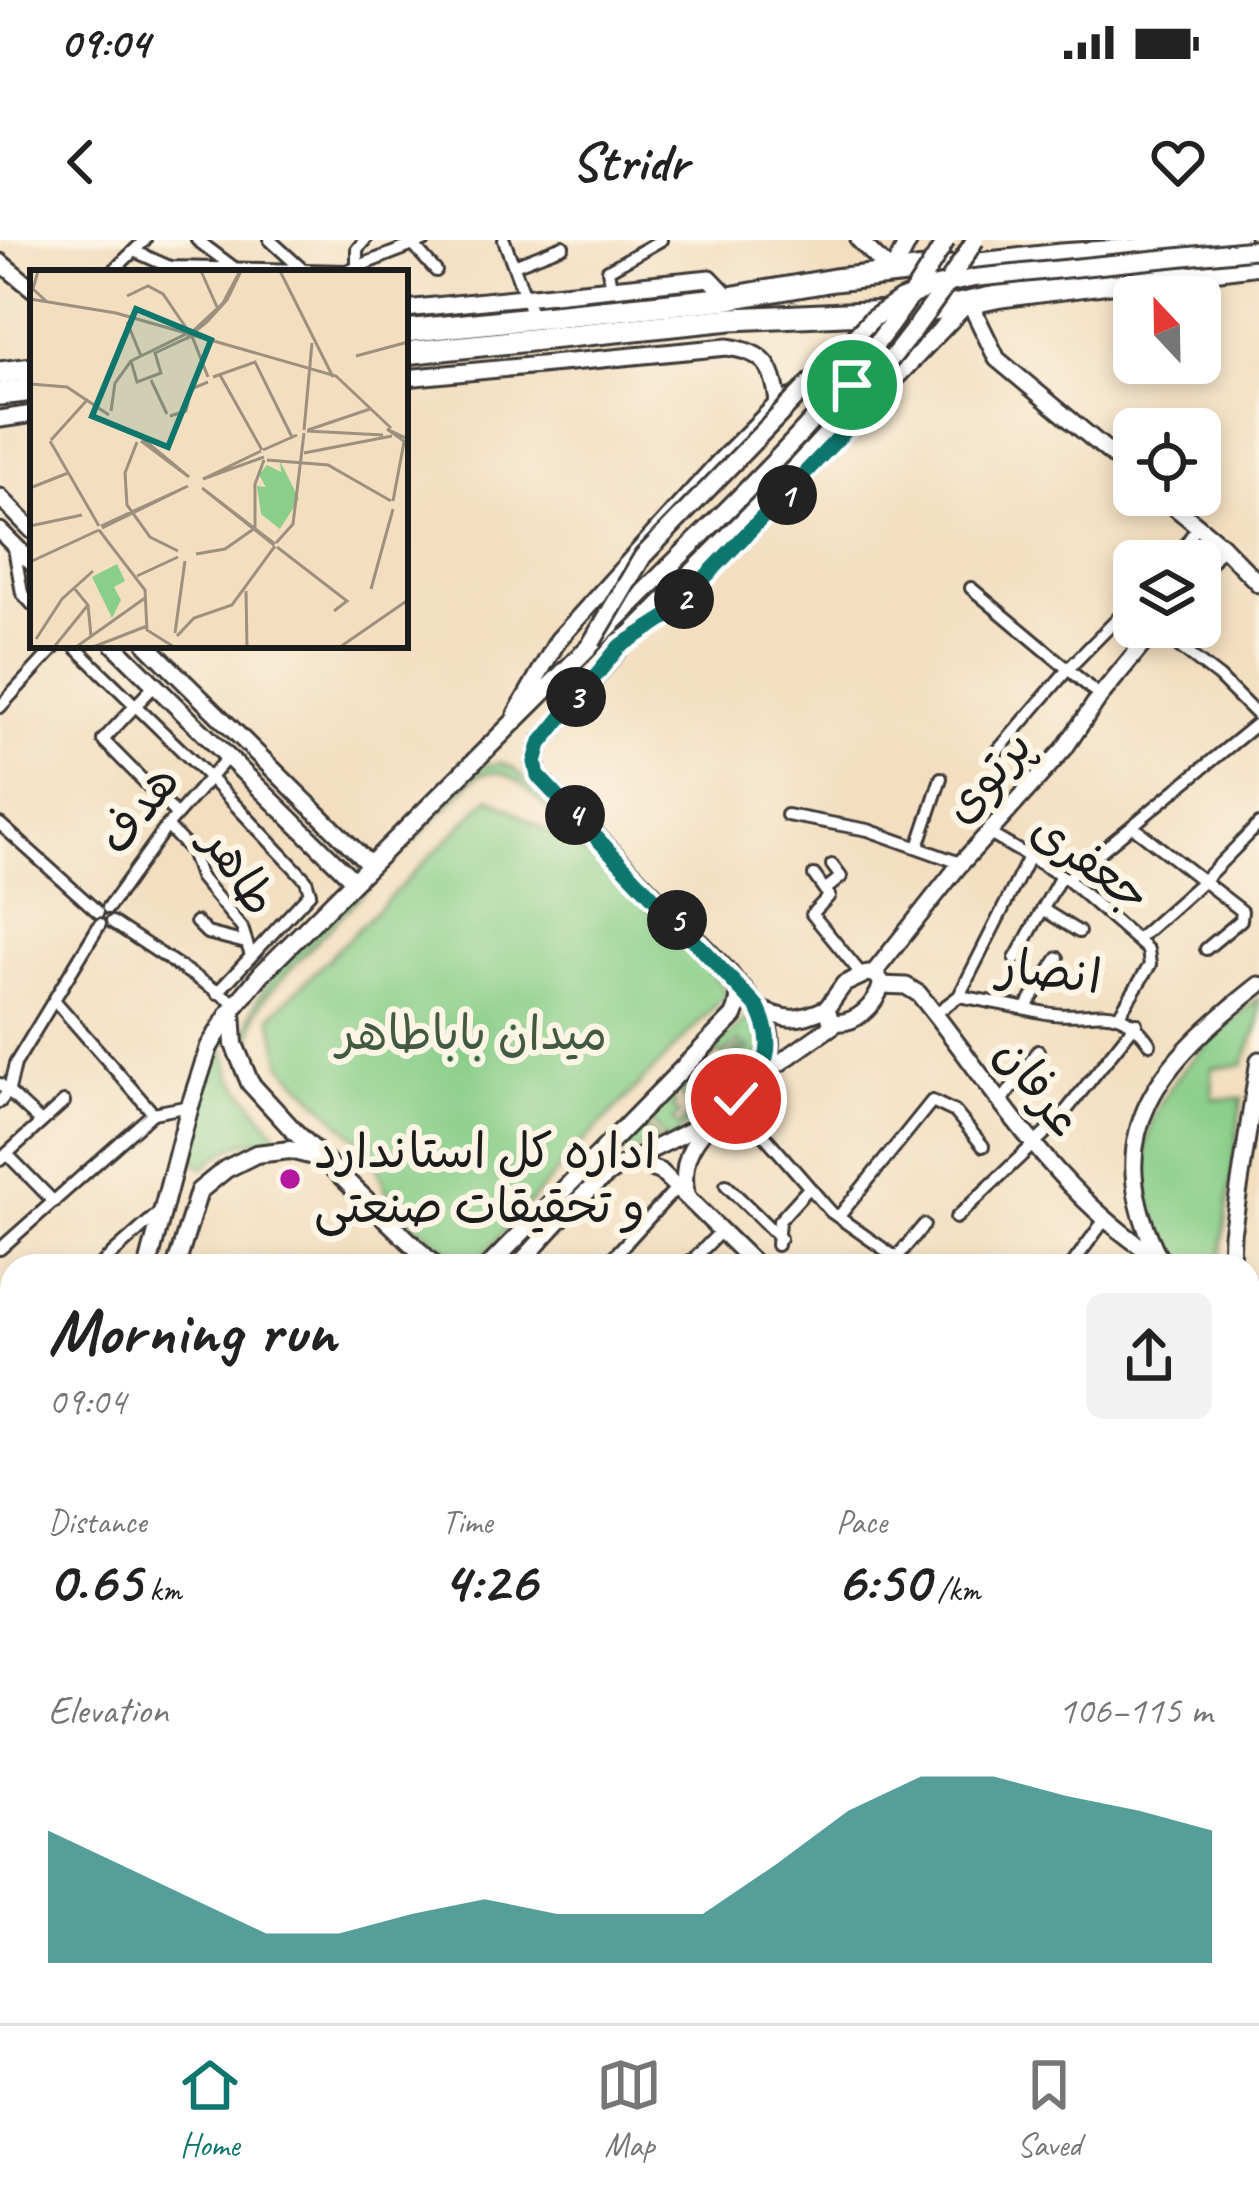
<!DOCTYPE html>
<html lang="en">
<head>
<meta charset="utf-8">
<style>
	body { margin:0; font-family:Caveat,"Playpen Sans Arabic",sans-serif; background:#f2f2f2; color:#222; height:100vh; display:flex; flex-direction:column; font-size:45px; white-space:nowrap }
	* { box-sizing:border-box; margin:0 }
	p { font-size:39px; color:#767676 }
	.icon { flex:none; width:66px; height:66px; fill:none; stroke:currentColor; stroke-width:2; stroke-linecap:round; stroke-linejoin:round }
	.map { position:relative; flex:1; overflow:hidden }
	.sheet { position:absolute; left:0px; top:1014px; width:1260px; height:771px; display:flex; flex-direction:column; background:#fff; border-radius:36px 36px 0 0; box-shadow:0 6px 18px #0003 }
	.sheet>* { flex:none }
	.needle { width:78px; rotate:338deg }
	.controls { position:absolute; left:1113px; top:36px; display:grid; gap:24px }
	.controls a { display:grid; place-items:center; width:108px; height:108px; border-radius:18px; background:#fff; box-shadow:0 6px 18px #0003; font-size:60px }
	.pin { position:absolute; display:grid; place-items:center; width:102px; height:102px; color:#fff; margin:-51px; border:6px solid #fff; border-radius:50%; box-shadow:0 3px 12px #0007 }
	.km { position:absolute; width:60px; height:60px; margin:-30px; border-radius:50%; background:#222; color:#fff; font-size:33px; line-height:60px; text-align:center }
	.round { display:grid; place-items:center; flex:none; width:126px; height:126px; border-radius:18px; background:#f2f2f2 }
	.head { display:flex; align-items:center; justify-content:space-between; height:204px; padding:0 48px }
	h1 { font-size:66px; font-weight:600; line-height:90px }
	.figures { display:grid; grid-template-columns:repeat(3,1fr); gap:18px; height:204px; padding:12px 48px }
	.figures div { display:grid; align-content:center }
	.figures b { font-size:60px; font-weight:600 }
	.figures small { font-size:33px; font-weight:400 }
	.figures p { font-size:33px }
	.chart { height:336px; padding:24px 48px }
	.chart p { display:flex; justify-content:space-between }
	.chart svg { width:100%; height:216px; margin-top:12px; fill:#0f766e; opacity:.7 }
	.status { display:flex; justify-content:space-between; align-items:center; height:84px; padding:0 60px; background:#fff; direction:ltr }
	.status svg { height:33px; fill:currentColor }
	header { display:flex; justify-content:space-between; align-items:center; height:156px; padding:0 48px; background:#fff; font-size:54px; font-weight:600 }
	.tab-bar { display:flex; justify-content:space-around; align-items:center; height:168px; border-top:3px solid #e0e0e0; background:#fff; font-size:33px; color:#767676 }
	.tab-bar a { display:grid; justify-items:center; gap:6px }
	.tab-bar .on { color:#0f766e }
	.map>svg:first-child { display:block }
	.green { fill:#89ce89; stroke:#527552; stroke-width:3 }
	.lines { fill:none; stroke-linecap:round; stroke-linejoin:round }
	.street-casing { stroke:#3c3935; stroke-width:16 }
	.secondary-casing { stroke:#3c3935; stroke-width:21 }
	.primary-casing { stroke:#3c3935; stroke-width:22 }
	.highway-casing { stroke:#3c3935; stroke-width:27 }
	.street { stroke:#fff; stroke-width:10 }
	.secondary { stroke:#fff; stroke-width:15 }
	.primary { stroke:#fff; stroke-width:16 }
	.highway { stroke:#fff; stroke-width:21 }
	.primary-bridge-casing { stroke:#3c3935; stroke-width:22; stroke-linecap:butt }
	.primary-bridge { stroke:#fff; stroke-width:16 }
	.route-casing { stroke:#fff; stroke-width:24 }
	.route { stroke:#0f766e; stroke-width:15 }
	.poi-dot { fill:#b5179e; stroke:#fcf5e5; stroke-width:4.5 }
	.labels { text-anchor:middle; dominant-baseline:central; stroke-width:12; stroke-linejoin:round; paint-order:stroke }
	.street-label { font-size:48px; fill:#1c1c1c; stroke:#fcf5e5 }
	.park-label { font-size:48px; fill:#425a42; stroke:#fcf5e5 }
	.poi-label { font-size:48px; fill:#1c1c1c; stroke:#fcf5e5; text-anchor:start }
	.inset-road { fill:none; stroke:#9d907e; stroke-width:3 }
	.view { fill:#0f766e; fill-opacity:0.15; stroke:#0f766e; stroke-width:6 }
	.inset-edge { fill:none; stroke:#1c1c1c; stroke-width:6 }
</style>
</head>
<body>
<div class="status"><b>09:04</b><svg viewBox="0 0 49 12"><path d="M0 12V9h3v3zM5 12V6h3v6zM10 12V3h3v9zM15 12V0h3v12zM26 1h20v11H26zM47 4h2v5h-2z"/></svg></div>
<header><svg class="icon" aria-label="back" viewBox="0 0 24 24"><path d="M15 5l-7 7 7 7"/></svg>Stridr<svg class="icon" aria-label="heart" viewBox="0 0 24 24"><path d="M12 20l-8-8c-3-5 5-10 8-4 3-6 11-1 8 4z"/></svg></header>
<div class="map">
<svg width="1259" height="1783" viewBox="0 0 1259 1783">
	<rect width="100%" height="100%" fill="#fcf5e5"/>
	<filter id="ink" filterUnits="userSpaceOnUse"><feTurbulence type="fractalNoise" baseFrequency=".00833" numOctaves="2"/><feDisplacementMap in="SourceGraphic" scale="24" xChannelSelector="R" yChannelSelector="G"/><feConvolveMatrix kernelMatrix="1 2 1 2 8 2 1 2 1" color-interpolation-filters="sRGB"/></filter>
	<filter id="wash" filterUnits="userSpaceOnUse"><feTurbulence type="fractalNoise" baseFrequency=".004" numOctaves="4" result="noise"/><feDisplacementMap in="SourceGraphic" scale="48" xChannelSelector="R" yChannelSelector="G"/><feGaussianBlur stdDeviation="2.7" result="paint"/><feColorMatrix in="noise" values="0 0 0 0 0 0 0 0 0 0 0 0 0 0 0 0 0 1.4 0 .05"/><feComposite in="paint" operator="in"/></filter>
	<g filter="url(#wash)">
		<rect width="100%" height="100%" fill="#f3dec0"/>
		<!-- green -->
		<g class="green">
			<path d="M501,523L512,527L562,575L558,579C533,559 510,518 476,537L306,712L267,755L256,773L250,804L263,833L355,927L351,932C286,869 200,821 279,729L472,534L485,525Z"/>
			<polygon points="490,557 593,619 691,707 728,753 579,907 474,1026 467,1026 392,965 371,913 282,825 271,776"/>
			<path d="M1259,758V784L1243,825L1212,828L1213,859L1242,858L1220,1026H1177C1107,897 1161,841 1259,758Z"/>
			<polygon points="749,776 760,797 762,813 673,898 625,914 617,905 641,881 659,902 665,898 646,877 668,855 676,864 673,868 679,875 673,881 678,886 702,863 699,858 750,809 748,806 729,822 727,819 742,804 739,801 722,816 717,812 709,820 716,827 683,859 674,850"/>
			<path d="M222,802L232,837L281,900C250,896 226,906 204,928L195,921H182L210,820Z"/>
			<polygon points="0,1176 12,1184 12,1368 0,1401"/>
		</g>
	</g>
	<g filter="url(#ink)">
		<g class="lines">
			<defs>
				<g id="street">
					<polyline points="197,0 233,27"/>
					<polyline points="270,0 303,30"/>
					<polyline points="504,0 533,78"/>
					<polyline points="413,5 436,31"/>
					<polyline points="134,11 170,27 346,31 426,0"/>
					<polyline points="514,25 563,6"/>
					<polyline points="357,27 357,9 365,0"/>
					<polyline points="111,33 145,0"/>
					<polyline points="611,47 608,30 661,0"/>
					<polyline points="14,308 22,353 33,365"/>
					<polyline points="1174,321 1198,286"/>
					<polyline points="971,348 1100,456"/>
					<polyline points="1155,388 1219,437 1259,477"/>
					<polyline points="73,405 208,536 306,640 310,653 217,753"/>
					<polyline points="155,445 103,500 176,574"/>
					<polyline points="0,467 57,405"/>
					<polyline points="994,515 1069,428 1134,362"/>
					<polyline points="787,575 868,590 960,623"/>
					<polyline points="0,584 98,672"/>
					<polyline points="167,586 191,611 200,637 242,688 251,716"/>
					<polyline points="1132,586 1242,671 1241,680 1206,709"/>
					<polyline points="988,593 1067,639 1148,710 1150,725 1119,775"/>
					<polyline points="918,607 941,538"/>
					<polyline points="814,635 829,656 812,674 862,735"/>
					<polyline points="1067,639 1259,482"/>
					<polyline points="825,650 841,637 832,625"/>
					<polyline points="108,668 167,586 228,517"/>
					<polyline points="1042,669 1079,692"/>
					<polyline points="112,682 235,763"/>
					<polyline points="196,682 207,693 246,703"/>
					<polyline points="1138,699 1203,641 1259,584"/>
					<polyline points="1015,719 1061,636"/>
					<path d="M959,756C988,761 1017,767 1046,773C1093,782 1116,755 1150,804"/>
					<polyline points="56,762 153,873"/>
					<polyline points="1026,767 1058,718"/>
					<polyline points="935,774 959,756 1029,617"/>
					<polyline points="0,844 41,882"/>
					<polyline points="1002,861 1038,811"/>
					<polyline points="0,862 9,850 15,824 100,684"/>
					<polyline points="153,873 190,866"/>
					<polyline points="764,895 831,972 908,1026"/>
					<polyline points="7,914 54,962"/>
					<polyline points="0,920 64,862"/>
					<polyline points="726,945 780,998"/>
					<polyline points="840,975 932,861 955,872 983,906"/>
					<polyline points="956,978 1058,881 1136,783"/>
					<polyline points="777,1005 779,981 808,949"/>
					<polyline points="0,1009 153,873"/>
					<polyline points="897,1017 924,985"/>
					<polyline points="99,1026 163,969"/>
					<polyline points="605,1026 678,946"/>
					<polyline points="687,1026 721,991"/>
					<polyline points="1071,1026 1106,978"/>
					<polyline points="0,1099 8,1107 12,1103"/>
					<polyline points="1248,1332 1259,1339"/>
					<polyline points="1248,1464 1259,1472"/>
					<polyline points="1248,1595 1259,1601"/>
					<polyline points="1248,1750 1259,1758"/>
					<polyline points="1062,1773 1077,1783"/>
					<polyline points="1121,1774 1122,1773"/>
					<polyline points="967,1783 970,1777 967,1773"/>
				</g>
				<g id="secondary">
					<polyline points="859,0 892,33"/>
					<polyline points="0,22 33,49"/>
					<polyline points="969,61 997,119 1134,233"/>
					<polyline points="405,69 710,38 729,58"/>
					<path d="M405,138L727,107C765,112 774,126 778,163L718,223L558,400L516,474"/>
					<polyline points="0,179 33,174"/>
					<polyline points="1160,255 1221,305 1259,344"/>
					<polyline points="0,257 33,291"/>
					<polyline points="0,291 33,324"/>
					<polyline points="1200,332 1221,305"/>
					<polyline points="114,405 353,640"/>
					<polyline points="147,405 369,624"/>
					<path d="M868,733L876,734L882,743C876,766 855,786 831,782L827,768L844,744Z"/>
					<polyline points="873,734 957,628 1064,509 1100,456 1157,387"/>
					<path d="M881,745L906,746L919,754C994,847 1056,956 1160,1019"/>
					<path d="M758,768C786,782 799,781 827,768"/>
					<polyline points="758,838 835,784"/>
					<polyline points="632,921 661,932 757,1026"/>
					<path d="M686,953C681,926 689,906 708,886"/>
					<path d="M1160,1019C1094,892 1162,821 1259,745"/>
					<path d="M517,1026C548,995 579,953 616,929C659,901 762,870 770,808C774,783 752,760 738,743"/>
					<polyline points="1231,1026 1232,994 1259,820"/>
					<polyline points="1248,1114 1259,1137"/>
					<polyline points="1248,1159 1259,1152"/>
					<polyline points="430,1783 438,1773"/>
				</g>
				<g id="primary">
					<polyline points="892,33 909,0"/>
					<polyline points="778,163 837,141 858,150 865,168"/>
					<polyline points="630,400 667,376 969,61"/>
					<polyline points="148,1026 190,866 209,807 231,771"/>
					<polyline points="176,1026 199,951 226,929 256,914 290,910 317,917"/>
					<polyline points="435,1026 293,890 250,843 234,804 232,770 262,733 668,328"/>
					<path d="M489,1026L734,776C742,758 741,747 728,732L538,536L535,522L540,504L631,394"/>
					<polyline points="1248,1195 1259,1188"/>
					<polyline points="1248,1215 1259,1208"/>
					<polyline points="0,1596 12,1599"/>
					<polyline points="0,1614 12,1618"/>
					<polyline points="549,1773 582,1783"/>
					<polyline points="624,1773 655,1783"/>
					<polyline points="824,1773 836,1783"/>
					<polyline points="684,1783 692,1773"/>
				</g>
				<g id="highway">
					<polyline points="405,91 729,58 834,40 1061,15 1239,3"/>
					<polyline points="405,113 731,79 934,70 1001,56 1259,23"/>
					<polyline points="0,133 33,129"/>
					<polyline points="0,154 33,150"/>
				</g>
			</defs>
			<!-- street casing -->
			<use href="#street" class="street-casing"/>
			<!-- secondary casing -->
			<use href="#secondary" class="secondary-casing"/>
			<!-- primary casing -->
			<use href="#primary" class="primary-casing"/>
			<!-- highway casing -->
			<use href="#highway" class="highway-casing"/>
			<!-- street -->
			<use href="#street" class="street"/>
			<!-- secondary -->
			<use href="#secondary" class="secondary"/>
			<!-- primary -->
			<use href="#primary" class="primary"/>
			<!-- highway -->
			<use href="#highway" class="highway"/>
			<defs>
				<g id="primary-bridge">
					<path d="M668,328C772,226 873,127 946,0"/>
					<path d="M631,394C752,270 885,150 975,0"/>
					<polyline points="592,402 643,316 872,79 900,60 932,47 974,38 1259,9"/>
				</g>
			</defs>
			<!-- primary-bridge casing -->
			<use href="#primary-bridge" class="primary-bridge-casing"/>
			<!-- primary-bridge -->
			<use href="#primary-bridge" class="primary-bridge"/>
		</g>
	</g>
	<g class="lines" filter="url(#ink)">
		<defs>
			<path id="route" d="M736,859C767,827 778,810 758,768L538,536L535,522L540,504L619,407L668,376L866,169L862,155L852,145"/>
		</defs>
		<!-- route casing -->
		<use href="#route" class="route-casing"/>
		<!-- route -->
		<use href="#route" class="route"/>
	</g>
	<!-- markers -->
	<circle class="poi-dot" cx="290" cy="939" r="12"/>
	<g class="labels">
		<!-- street labels -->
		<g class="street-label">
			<text transform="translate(987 536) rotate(-48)">پرتوی</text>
			<text transform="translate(138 569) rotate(-52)">هدف</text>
			<text transform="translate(1091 622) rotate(36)">جعفری</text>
			<text transform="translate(240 631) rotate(57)">طاهر</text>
			<text transform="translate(1050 731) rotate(7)">انصار</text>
			<text transform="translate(1039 847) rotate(53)">عرفان</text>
		</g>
		<!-- park labels -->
		<g class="park-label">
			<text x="472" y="793">میدان باباطاهر</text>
		</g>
		<!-- poi labels -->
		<g class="poi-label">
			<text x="314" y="911">اداره کل استاندارد<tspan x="314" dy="55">و تحقیقات صنعتی</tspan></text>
		</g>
	</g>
	<!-- overview -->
	<g transform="translate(30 30)">
		<rect width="378" height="378" fill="#f3dec0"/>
		<path d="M250,191L269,229L250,259L231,244L227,216L236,217L229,205L237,195L251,202ZM87,294L95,311L84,317L91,330L82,348L62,307Z" fill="#89ce89"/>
		<path class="inset-road" d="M8,1L3,19L16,31M171,1L187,37M210,1L193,33L164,60L101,91L107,112L131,103L125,83L157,68L177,52L197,30L211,1M250,1L303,107M97,26L118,16L133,24L159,62M0,29L86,43L306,106L361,158M97,52L111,86M156,69L162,66L178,107M326,86L378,72M190,105L232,180M183,107L225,92L262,167M121,110L137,144M0,114L37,117L79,145M81,141L85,113L101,91M140,146L156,141L161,119L178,112M274,160L282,73M278,160L340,139M277,161L353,165M378,169L357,159L378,174M21,170L58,129M20,171L69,256M111,171L159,207L113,169M107,172L95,203L97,235L120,267L148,281M233,180L267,165M231,181L173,209L234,187M274,183L362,166M237,190L298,195L361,231M0,218L38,203M363,231L374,172M0,256L52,245M71,256L158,216L72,258M69,260L115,320L117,360L144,377M246,273L263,254L274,163M244,275L172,218L245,274M247,277L317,331L304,341M166,284L195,279L225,258V214L234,190M0,292L69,260M107,306L148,287M44,318L58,335L61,366M341,319L363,239M216,321L217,377M145,363L155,291M147,366L164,348L202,335L245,276M6,369L32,329L63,301M24,377L58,335M46,377L115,328M63,377L117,356M310,377L378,330"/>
		<path class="view" d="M106,39L181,70L138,177L62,146Z"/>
		<rect width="378" height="378" class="inset-edge"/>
	</g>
</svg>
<div class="controls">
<a><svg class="needle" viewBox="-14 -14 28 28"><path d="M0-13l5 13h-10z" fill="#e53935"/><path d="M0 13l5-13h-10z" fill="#767676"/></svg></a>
<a><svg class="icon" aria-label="locate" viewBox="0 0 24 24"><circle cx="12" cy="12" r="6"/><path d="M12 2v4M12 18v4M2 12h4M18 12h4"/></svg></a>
<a><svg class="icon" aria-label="layers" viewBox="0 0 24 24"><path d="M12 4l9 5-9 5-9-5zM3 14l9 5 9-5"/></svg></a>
</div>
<div class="pin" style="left:852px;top:145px;background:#1e9e55"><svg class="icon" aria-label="arrive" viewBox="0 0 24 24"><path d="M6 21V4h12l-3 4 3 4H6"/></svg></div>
<div class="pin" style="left:736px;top:859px;background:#d93025"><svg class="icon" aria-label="check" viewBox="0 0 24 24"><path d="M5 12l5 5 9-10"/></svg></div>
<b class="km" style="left:787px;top:255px">1</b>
<b class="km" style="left:684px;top:359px">2</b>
<b class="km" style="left:576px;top:457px">3</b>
<b class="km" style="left:575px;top:575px">4</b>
<b class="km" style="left:677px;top:680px">5</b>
<section class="sheet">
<div class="head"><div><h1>Morning run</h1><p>09:04</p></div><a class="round"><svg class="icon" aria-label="share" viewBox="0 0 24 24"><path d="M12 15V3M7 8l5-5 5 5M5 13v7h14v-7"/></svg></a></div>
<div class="figures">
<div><p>Distance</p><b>0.65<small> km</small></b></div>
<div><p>Time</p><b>4:26</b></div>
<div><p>Pace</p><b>6:50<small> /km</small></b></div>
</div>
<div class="chart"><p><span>Elevation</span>106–115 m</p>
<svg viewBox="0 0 160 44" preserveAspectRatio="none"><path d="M0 44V17L10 24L20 31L30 38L40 38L50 34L60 31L70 34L80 34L90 34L100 24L110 13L120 6L130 6L140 10L150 13L160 17V44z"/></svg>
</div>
</section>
</div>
<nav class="tab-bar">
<a class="on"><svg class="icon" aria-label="home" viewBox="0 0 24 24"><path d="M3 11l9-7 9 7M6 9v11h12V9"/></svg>Home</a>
<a><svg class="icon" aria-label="map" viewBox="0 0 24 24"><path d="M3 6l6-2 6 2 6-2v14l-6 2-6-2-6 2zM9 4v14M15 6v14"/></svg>Map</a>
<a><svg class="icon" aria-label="saved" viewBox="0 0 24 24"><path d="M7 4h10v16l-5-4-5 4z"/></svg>Saved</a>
</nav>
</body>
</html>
